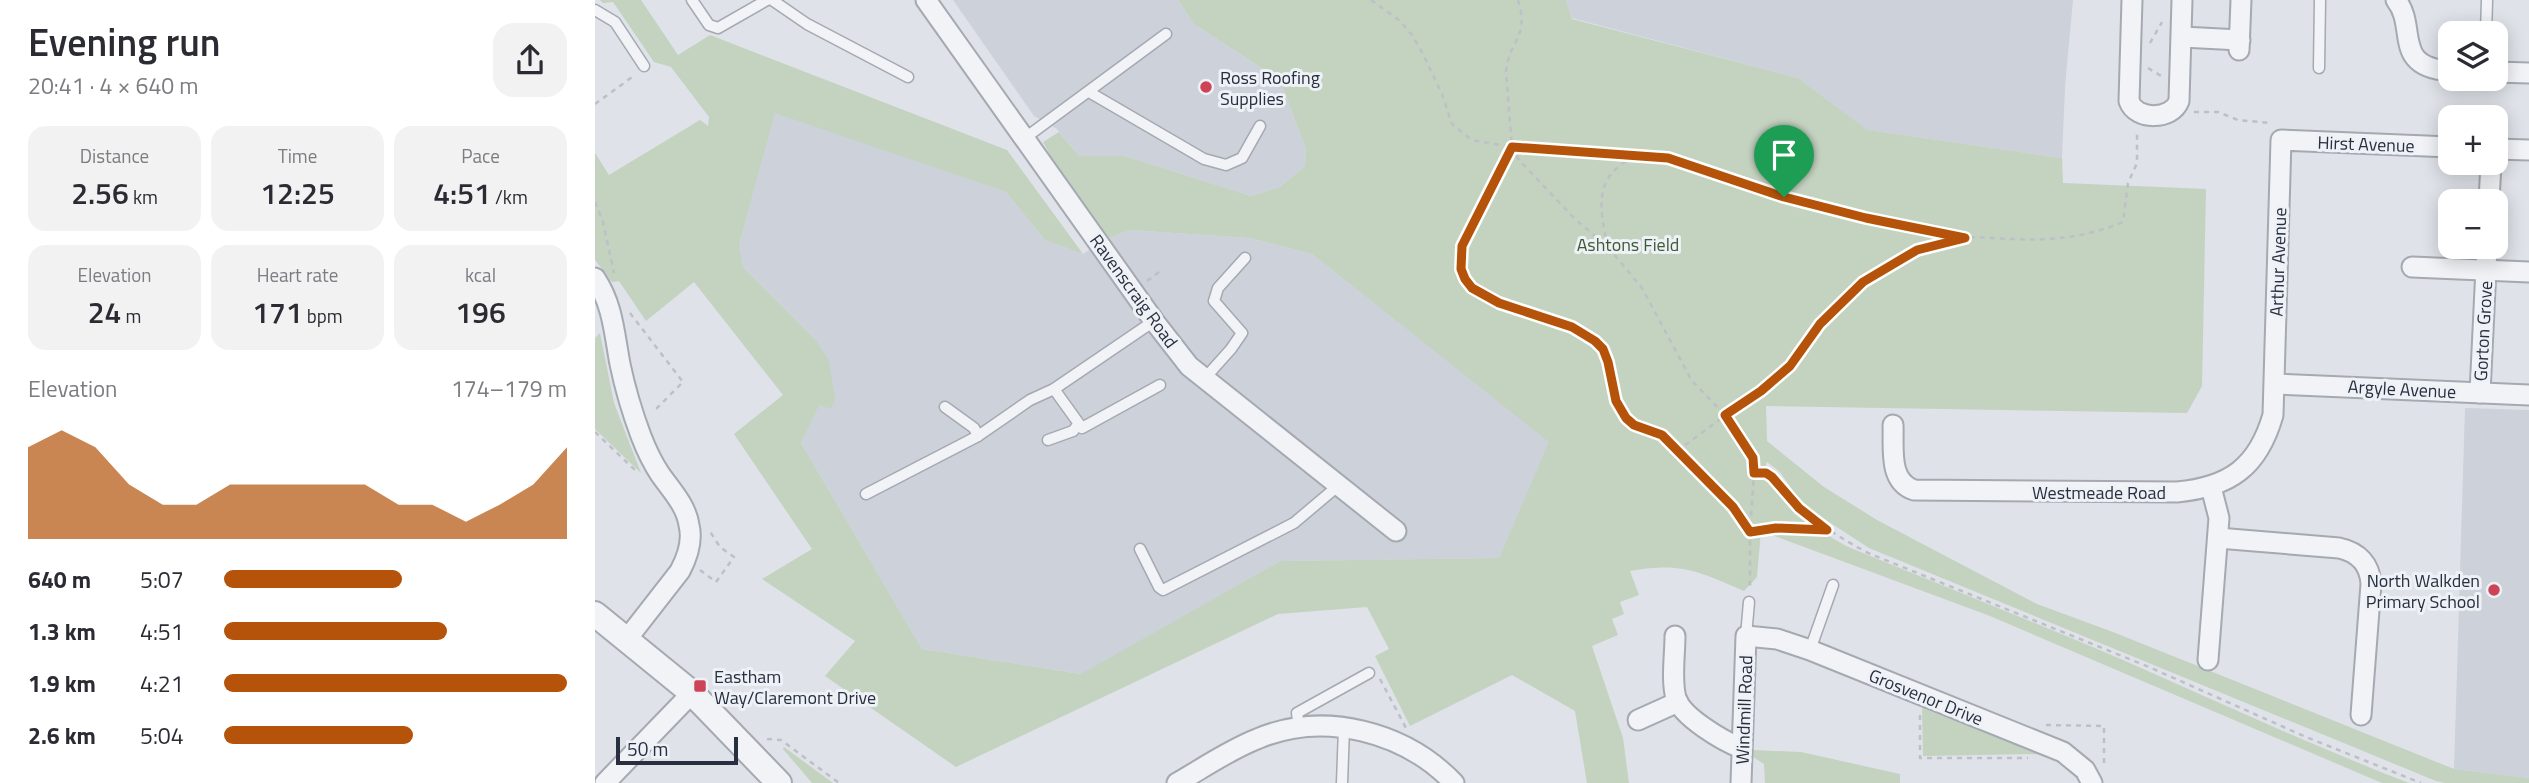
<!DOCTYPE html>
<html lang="en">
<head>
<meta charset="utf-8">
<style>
	body { margin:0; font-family:"Titillium Web",sans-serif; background:#f2f2f3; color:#2b2b33; height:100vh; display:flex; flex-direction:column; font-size:26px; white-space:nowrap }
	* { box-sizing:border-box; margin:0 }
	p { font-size:23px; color:#7c7c81 }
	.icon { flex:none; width:38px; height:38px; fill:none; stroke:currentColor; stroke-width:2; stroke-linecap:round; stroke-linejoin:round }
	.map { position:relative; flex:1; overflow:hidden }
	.panel { display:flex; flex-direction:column; background:#fff; width:595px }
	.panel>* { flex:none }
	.controls { position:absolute; left:1843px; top:21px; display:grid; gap:14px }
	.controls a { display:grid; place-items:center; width:70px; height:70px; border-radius:14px; background:#fff; box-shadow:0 4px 18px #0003; font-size:35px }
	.scale { position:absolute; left:21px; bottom:18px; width:122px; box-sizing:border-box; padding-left:7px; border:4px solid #28303f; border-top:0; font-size:19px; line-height:24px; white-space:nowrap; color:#28303f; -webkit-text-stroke:5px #eef1f6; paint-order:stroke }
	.pin { position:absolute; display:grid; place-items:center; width:60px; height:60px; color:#fff; margin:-72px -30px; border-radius:50% 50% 50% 0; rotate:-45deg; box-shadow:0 0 7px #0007 }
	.pin .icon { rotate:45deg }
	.round { display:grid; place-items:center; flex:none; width:74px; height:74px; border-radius:21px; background:#f2f2f3 }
	.head { display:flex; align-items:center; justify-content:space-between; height:119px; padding:0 28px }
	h1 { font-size:38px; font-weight:600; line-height:52px }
	.metrics { display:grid; grid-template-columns:repeat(3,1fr); gap:10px; height:119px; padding:7px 28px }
	.metrics div { display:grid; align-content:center; border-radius:18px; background:#f2f2f3; text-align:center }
	.metrics b { font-size:30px; font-weight:600 }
	.metrics small { font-size:19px; font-weight:400 }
	.metrics p { font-size:19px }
	.chart { height:196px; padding:14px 28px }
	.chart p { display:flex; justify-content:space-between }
	.chart svg { width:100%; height:126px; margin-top:7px; fill:#b45309; opacity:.7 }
	ul { padding:0 28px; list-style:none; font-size:23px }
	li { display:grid; grid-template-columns:112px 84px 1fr; align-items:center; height:52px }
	li i { height:18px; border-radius:9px; background:#b45309 }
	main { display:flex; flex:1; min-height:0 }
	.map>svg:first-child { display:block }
	.built { fill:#cdd1da }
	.green { fill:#c4d2c0 }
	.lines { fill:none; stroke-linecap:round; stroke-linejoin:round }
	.service-casing { stroke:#a4a9b2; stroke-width:13 }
	.minor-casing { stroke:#a4a9b2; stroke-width:23 }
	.tertiary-casing { stroke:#a4a9b2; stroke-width:28 }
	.path { stroke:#bdc0c6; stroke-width:2.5; stroke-dasharray:5 5; stroke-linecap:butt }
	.service { stroke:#f2f3f6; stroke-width:10 }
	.minor { stroke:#f2f3f6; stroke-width:19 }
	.tertiary { stroke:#f2f3f6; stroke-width:24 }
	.route-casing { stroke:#fff; stroke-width:14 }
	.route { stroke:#b45309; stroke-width:9 }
	.poi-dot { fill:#cd4457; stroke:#eef1f6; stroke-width:2.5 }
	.labels { text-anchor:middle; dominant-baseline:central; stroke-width:6; stroke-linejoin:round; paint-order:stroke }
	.poi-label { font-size:18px; fill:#28303f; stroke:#eef1f6; text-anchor:start }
	.street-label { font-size:18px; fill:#28303f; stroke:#eef1f6 }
	.park-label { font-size:18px; fill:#3c5b35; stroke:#eef1f6 }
</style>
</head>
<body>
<main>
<section class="panel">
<div class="head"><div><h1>Evening run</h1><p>20:41 · 4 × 640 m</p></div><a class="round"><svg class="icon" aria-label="share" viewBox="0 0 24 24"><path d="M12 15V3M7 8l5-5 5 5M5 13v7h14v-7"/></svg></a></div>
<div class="metrics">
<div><p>Distance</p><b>2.56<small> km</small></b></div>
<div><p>Time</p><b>12:25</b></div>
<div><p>Pace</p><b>4:51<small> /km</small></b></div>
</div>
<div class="metrics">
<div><p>Elevation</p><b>24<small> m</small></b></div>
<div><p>Heart rate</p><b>171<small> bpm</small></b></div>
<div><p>kcal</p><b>196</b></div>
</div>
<div class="chart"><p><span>Elevation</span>174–179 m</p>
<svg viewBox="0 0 160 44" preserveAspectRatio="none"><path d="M0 44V12L10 6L20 12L30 25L40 32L50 32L60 25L70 25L80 25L90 25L100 25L110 32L120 32L130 38L140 32L150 25L160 12V44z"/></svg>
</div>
<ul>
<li><b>640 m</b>5:07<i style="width:52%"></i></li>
<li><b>1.3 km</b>4:51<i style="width:65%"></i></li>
<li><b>1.9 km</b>4:21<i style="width:100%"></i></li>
<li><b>2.6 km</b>5:04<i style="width:55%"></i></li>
</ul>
</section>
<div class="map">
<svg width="1934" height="783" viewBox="0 0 1934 783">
	<rect width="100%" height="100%" fill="#dfe2e8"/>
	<!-- built -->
	<g class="built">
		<polygon points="358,0 583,0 599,24 685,80 711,149 710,166 685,187 656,196 530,156 484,156 462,129 439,116"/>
		<polygon points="971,0 1478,0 1470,87 1467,158 1273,130 1203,78 977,18"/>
		<polygon points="180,112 411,192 450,240 488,254 511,239 535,230 654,238 717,254 955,442 904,558 685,561 487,674 327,649 206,443 224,404 220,339 148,267 144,245"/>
		<polygon points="1870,408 1934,410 1934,778 1859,769"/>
	</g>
	<!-- green -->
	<g class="green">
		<path d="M5,0H46L83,55L115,35L412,150L488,254L450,240L411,192L180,113L144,245L148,267L220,339L234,361L240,399L236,409L224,405L206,443L327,649L486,674L685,561L904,558L954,442L717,254L654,238L535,230L511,239L467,177L448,142L464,132L484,156H530L656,196L685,187L710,166L711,149L685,80L599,24L583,0H971L977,19L1203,78L1273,130L1467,158L1468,183L1611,189L1607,386L1592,413L1171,406L1172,441L1229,487L1282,520L1442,604L1518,632L1859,769L1934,778V783H1850L1841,781L1274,548L1208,505L1185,472L1172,462L1166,477L1176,478L1193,505L1222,527L1166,523V531L1232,535L1251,546C1341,583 1432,619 1521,657C1619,700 1715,745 1814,783H1787L1395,616L1166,531L1162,577L1149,591C1102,571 1087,562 1035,571L1044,595L1025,602L1029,614L1017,619L1023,635L997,646L1028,738L1034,783H992L980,711L917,675L815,726L780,656L794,649L772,607L683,614L361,767L230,676L260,641L167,579L217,549L139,434L188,395L99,282L51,321L24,281L17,282L0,260V153L14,175L105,120L113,126L114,117L76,67L59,62L18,2L8,3Z"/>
		<polygon points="5,333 19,403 46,473 0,429 0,338"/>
		<polygon points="1327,708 1446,754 1328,756"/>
		<polygon points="189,747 238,783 217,783 188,749"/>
		<polygon points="1157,750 1206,752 1305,774 1305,783 1170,783 1169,764 1158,757"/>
	</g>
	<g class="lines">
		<defs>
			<g id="service">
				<polyline points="97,0 114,25 123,28 172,0"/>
				<polyline points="177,0 212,24 313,77"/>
				<polyline points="0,10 20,22 49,66"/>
				<polyline points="1891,33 1892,0"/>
				<polyline points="1724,68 1725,0"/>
				<polyline points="494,92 609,159 631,165 647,158 665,126"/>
				<polyline points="430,138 571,34"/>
				<polyline points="610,378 636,349 647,333 619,301 623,288 650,258"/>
				<polyline points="459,389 487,428 565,385"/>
				<polyline points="350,407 379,428 383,436"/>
				<polyline points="453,440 478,431 483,425"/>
				<polyline points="271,494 383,436 435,400 459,389 559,321"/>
				<polyline points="545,549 564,587 568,590 699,523 744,485"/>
				<polyline points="1151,636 1154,602"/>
				<polyline points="1215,650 1238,585"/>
				<polyline points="704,728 702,713 774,673"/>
				<polyline points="747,783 749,728"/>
			</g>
			<g id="minor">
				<polyline points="331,0 559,321 594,366 801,531"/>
				<path d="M1537,0L1534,101C1541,121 1577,120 1584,101L1587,0"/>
				<path d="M1801,0C1823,27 1796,67 1855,71"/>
				<polyline points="1587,37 1645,40"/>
				<polyline points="1644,50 1646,0"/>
				<polyline points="1900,72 1934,73"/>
				<polyline points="1900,149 1934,150"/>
				<polyline points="1894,201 1896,163"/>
				<polyline points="1817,267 1934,272"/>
				<path d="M0,278C18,305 19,332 25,364C30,388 37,412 46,436C51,449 57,462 65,474C76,490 91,505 94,525C98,541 93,556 85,571L32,639"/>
				<polyline points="1680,384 1934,395"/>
				<polyline points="1885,393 1892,247"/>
				<path d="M1298,425C1299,448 1293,481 1319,490L1582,492C1635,487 1663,467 1678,415L1686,140L1855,147"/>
				<path d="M1623,538L1744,548C1763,552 1775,564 1776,584L1766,715"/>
				<path d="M1080,636C1080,655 1076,680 1081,698C1087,717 1128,741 1146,748"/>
				<polyline points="1613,660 1624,518 1616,487"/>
				<polyline points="1043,720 1083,702"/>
				<polyline points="10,783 97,693"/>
				<path d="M582,783C608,768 634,750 662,739C729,710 810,732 859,783"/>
				<polyline points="1146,783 1151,636 1182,639 1215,650 1468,752 1490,770 1497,783"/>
			</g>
			<polyline id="tertiary" points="0,614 97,693 184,783"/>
		</defs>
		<!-- service casing -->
		<use href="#service" class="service-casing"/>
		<!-- minor casing -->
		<use href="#minor" class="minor-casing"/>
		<!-- tertiary casing -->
		<use href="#tertiary" class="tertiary-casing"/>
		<!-- path -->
		<g class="path">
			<polyline points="776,0 804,20 817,35 827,52 847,94 857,124 877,140 917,147 1073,158 1189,197 1271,218 1370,238"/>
			<path d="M923,0C935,38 914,39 911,72L917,147L924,160L981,220L1013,247L1047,288L1097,381L1130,415L1158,458L1159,473L1155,532V589"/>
			<polyline points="1555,43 1567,22"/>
			<polyline points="1553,68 1568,77"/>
			<polyline points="0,104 40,75"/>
			<polyline points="1599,112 1623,112 1643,120 1675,123 1676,125"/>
			<polyline points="917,147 867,246 866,269 870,279 877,288 904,303 977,327 1000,341 1008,349 1013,362 1021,401 1031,418 1039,425 1067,435 1138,507 1155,532 1181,528 1230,530"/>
			<polyline points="0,202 8,222 19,273"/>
			<path d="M1013,247C1004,207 998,174 1042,156"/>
			<polyline points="552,281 568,269"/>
			<polyline points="35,313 88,382 58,412"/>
			<polyline points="0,432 41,471"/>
			<path d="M1082,451L1181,378C1199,362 1210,342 1225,324C1259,281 1315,245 1370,238C1385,236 1402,239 1418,239C1457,241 1492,237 1528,222L1533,183L1542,163V130"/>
			<path d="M1159,473H1171L1176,476C1209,514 1229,529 1273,553L1554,667L1711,737L1826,783"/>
			<polyline points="105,570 121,582 139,557 125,547 114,530"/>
			<polyline points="785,679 811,728"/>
			<polyline points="1325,715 1325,758 1433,758"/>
			<polyline points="1451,725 1509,726 1509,766"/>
			<polyline points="172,739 186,740 244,783"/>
		</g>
		<!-- service -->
		<use href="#service" class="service"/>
		<!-- minor -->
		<use href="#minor" class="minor"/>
		<!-- tertiary -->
		<use href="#tertiary" class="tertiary"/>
	</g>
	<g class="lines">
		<defs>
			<polygon id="route" points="917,147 1073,158 1189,197 1271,218 1370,238 1322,250 1268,282 1225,324 1195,366 1166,391 1130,415 1158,458 1159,473 1171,473 1177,477 1204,508 1232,530 1181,528 1155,532 1138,507 1067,435 1039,425 1031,418 1021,401 1013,362 1008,349 1000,341 977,327 904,303 877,288 870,279 866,269 867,246"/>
		</defs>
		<!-- route casing -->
		<use href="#route" class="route-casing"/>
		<!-- route -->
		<use href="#route" class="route"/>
	</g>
	<!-- markers -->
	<g class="poi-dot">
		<circle cx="611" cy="87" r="7"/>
		<circle cx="1899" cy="590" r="7"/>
		<rect x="98" y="679" width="14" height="14" rx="3.5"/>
	</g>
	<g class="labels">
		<!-- poi labels -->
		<g class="poi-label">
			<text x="625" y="77">Ross Roofing<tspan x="625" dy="21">Supplies</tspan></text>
			<text x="1885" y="580" text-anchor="end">North Walkden<tspan x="1885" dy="21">Primary School</tspan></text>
			<text x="119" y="676">Eastham<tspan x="119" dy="21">Way/Claremont Drive</tspan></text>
		</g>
		<!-- street labels -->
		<g class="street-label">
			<text transform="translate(1771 144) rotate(2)">Hirst Avenue</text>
			<text transform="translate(1683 262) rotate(-88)">Arthur Avenue</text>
			<text transform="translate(539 291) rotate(54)">Ravenscraig Road</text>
			<text transform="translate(1888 331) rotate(-87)">Gorton Grove</text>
			<text transform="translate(1807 389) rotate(3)">Argyle Avenue</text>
			<text x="1504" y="492">Westmeade Road</text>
			<text transform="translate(1331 697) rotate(22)">Grosvenor Drive</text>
			<text transform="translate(1149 710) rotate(-88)">Windmill Road</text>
		</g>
		<!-- park labels -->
		<g class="park-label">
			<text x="1033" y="244">Ashtons Field</text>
		</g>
	</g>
</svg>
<div class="controls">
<a><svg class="icon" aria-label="layers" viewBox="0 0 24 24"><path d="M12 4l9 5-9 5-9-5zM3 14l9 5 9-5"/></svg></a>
<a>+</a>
<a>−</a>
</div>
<div class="scale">50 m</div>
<div class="pin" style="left:1189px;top:197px;background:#1e9e55"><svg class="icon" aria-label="arrive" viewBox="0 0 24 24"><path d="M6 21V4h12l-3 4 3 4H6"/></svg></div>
</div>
</main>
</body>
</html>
